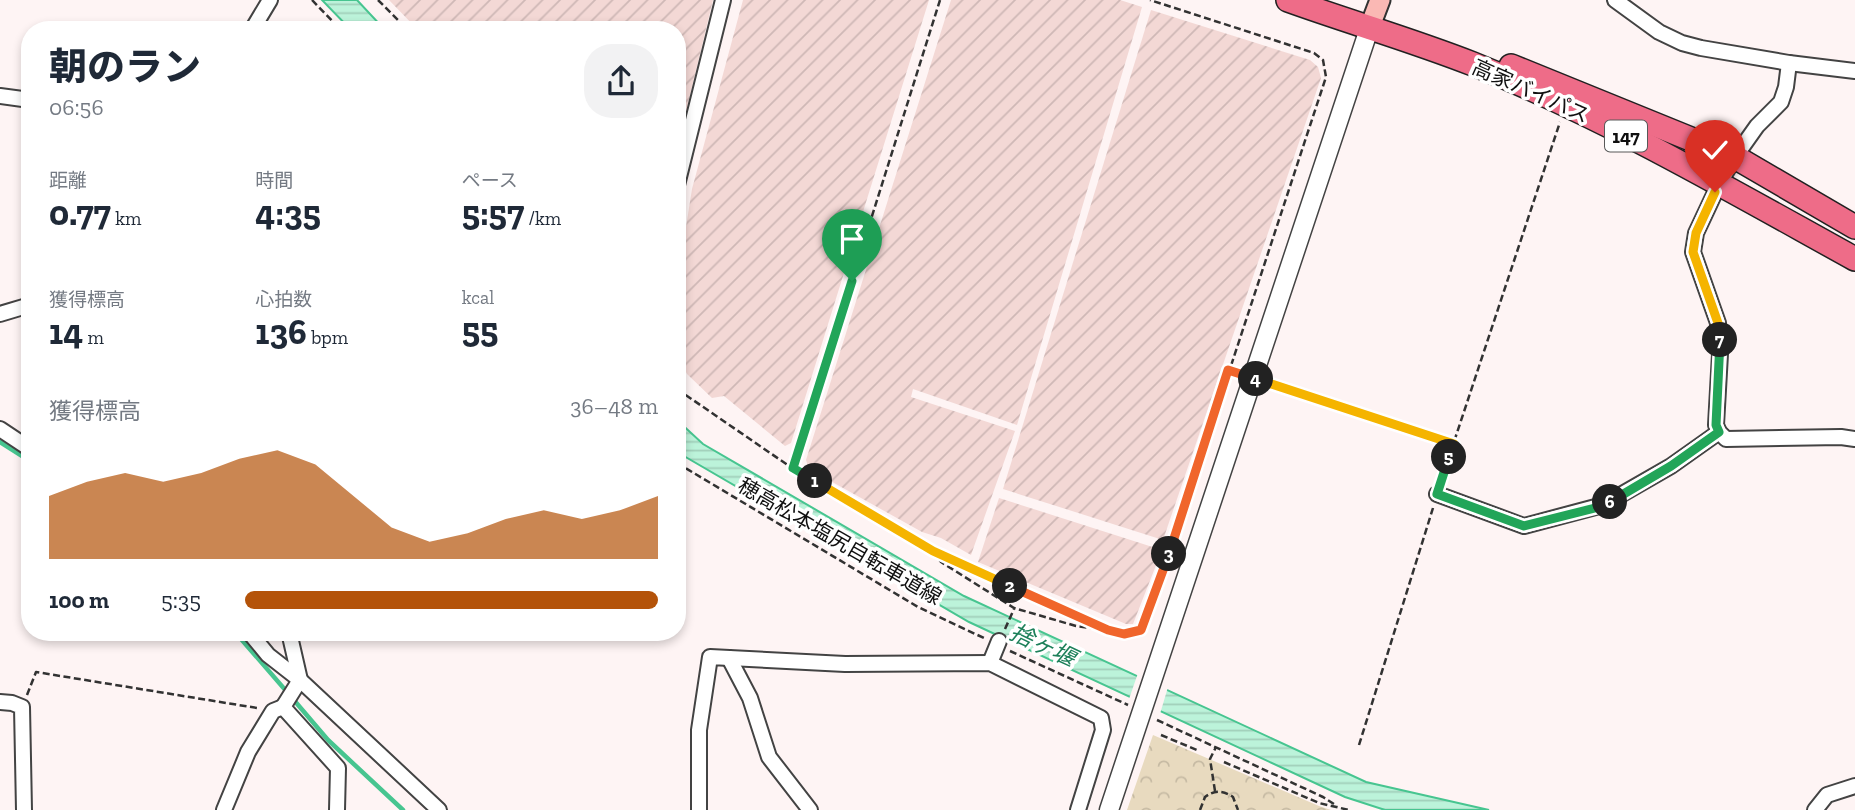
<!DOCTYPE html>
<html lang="ja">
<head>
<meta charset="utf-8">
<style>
	body { margin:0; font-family:"Zilla Slab","Noto Sans JP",serif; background:#f2f2f3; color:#1f2937; height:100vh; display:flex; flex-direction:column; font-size:26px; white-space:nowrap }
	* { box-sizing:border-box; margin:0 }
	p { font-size:23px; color:#747a83 }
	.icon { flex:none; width:38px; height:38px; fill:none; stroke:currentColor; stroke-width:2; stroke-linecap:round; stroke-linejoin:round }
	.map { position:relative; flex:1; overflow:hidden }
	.side { position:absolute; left:21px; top:21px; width:665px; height:620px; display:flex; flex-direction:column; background:#fff; border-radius:28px; box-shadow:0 4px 10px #0003 }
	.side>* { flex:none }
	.pin { position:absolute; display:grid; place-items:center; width:60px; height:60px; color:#fff; margin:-72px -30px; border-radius:50% 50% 50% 0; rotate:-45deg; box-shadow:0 0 7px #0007 }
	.pin .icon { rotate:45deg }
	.km { position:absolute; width:35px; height:35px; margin:-18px; border-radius:50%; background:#222; color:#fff; font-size:19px; line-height:35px; text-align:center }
	.round { display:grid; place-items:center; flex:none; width:74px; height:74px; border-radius:28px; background:#f2f2f3 }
	.overview { display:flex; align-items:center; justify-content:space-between; height:119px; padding:0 28px }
	h1 { font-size:38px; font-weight:800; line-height:52px }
	.figures { display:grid; grid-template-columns:repeat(3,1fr); gap:10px; height:119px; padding:7px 28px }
	.figures div { display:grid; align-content:center }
	.figures b { font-size:35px; font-weight:800 }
	.figures small { font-size:19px; font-weight:400 }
	.figures p { font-size:19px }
	.chart { height:196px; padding:14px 28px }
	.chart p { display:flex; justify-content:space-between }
	.chart svg { width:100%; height:126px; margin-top:7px; fill:#b45309; opacity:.7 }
	ul { padding:0 28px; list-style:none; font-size:23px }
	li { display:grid; grid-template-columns:112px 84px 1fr; align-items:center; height:52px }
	li i { height:18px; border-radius:9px; background:#b45309 }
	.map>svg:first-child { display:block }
	.farmland { fill:url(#farmland-furrows) }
	.park { fill:url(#park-crowns) }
	.water { fill:url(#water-rules); stroke:#47c590; stroke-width:2 }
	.pier { fill:#fef4f4 }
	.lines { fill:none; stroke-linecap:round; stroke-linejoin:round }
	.stream { stroke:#47c590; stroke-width:4.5 }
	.minor-casing { stroke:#434343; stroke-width:18 }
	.tertiary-casing { stroke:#434343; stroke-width:21 }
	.secondary-casing { stroke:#323232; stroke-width:23 }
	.trunk-casing { stroke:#212121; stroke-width:26 }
	.path { stroke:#323232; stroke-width:2.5; stroke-dasharray:7 3.5; stroke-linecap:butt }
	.minor { stroke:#fff; stroke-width:14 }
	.tertiary { stroke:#fff; stroke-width:18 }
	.secondary { stroke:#fab8b4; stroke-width:19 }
	.trunk { stroke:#ee6c88; stroke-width:23 }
	.split-1-casing { stroke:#fff; stroke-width:14 }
	.split-2-casing { stroke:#fff; stroke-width:14 }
	.split-3-casing { stroke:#fff; stroke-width:14 }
	.split-4-casing { stroke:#fff; stroke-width:14 }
	.split-5-casing { stroke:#fff; stroke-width:14 }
	.split-6-casing { stroke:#fff; stroke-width:14 }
	.split-7-casing { stroke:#fff; stroke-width:14 }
	.split-8-casing { stroke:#fff; stroke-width:14 }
	.split-1 { stroke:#22a559; stroke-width:9 }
	.split-2 { stroke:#f5b400; stroke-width:9 }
	.split-3 { stroke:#f0652b; stroke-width:9 }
	.split-4 { stroke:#f0652b; stroke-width:9 }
	.split-5 { stroke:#f5b400; stroke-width:9 }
	.split-6 { stroke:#22a559; stroke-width:9 }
	.split-7 { stroke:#22a559; stroke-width:9 }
	.split-8 { stroke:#f5b400; stroke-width:9 }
	.labels { text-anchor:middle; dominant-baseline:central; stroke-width:7; stroke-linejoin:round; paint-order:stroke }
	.shield { fill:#fff; stroke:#585858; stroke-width:2 }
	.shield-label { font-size:19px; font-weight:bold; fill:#101010 }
	.street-label { font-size:21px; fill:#101010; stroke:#fff }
	.water-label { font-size:23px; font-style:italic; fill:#1d805a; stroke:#fff }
</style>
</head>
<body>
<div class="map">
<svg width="1855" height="810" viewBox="0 0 1855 810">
	<defs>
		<pattern id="farmland-furrows" width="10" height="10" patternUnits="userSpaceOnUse" patternTransform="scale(1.75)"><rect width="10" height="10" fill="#f3d8d5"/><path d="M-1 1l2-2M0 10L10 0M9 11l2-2" fill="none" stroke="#cfb8b6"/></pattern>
		<pattern id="park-crowns" width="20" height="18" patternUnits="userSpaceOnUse" patternTransform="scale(1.75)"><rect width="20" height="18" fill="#e8dabf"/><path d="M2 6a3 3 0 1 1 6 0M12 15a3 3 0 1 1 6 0" fill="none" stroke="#c6baa3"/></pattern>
		<pattern id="water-rules" width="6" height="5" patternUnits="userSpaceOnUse" patternTransform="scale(1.75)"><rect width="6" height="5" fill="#bcf3da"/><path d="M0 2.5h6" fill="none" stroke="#a1cfba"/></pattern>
	</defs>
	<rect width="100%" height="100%" fill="#fef4f4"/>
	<!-- farmland -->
	<g class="farmland">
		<polygon points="389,0 713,0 677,149 677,30 418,30"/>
		<polygon points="743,0 929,0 791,443 785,446 724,396 712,398 687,374 677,355 677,284 692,189"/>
		<polygon points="951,0 1120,0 1142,7 1017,425 913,389 911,397 1015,431 971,555 941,538 922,532 809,469 806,460"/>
		<polygon points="1151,10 1310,60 1318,67 1321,78 1163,540 1003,489"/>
		<polygon points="999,498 1162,550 1133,624 1126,624 978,562"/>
	</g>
	<!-- park -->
	<polygon class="park" points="1153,735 1319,806 1331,810 1127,810"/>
	<!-- water -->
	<g class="water">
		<polygon points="322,0 357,0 385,30 351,30"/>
		<polygon points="677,420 703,444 964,596 1366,782 1489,810 1385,810 1345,797 969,622 677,452"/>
	</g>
	<!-- pier -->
	<polygon class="pier" points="1138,673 1168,687 1160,714 1129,699"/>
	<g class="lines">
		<!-- stream -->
		<g class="stream">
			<polyline points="0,442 30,461"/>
			<polyline points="235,632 287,692"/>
			<polyline points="293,699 328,740 403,810"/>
		</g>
		<defs>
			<g id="minor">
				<polyline points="1615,0 1659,32 1682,43 1701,48 1789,63 1855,71"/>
				<polyline points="252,30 270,0"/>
				<polyline points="1789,63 1786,87 1781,102 1757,126 1735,157 1719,184 1696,233 1693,252 1718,323 1720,354 1716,425 1719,432 1726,439 1841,437 1855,439"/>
				<polyline points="0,96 30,100"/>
				<polyline points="677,185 723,0"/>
				<polyline points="0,314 30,305"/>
				<polyline points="0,429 30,449"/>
				<polyline points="1437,494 1524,526 1603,505 1671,466 1719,432"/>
				<polyline points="249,632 268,655 300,680 439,810"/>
				<polyline points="289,632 300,680 283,707 338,768 337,810"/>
				<polyline points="729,658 750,698 769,757 810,810"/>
				<polyline points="990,663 999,641"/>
				<polyline points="0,702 12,703 22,707 24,810"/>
				<polyline points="224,810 248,752 273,711 283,707"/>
				<polyline points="699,810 699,730 710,657 845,664 990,663 1101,718 1103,730 1078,810"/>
				<polyline points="1815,810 1827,795 1855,786"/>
			</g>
			<polyline id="tertiary" points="1109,810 1369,29"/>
			<polyline id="secondary" points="1369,29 1380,0"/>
			<g id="trunk">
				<path d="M1288,0C1349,22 1412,40 1473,64C1605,117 1730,190 1855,259"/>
				<polyline points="1511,66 1735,157 1855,227"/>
			</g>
		</defs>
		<!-- minor casing -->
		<use href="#minor" class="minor-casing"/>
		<!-- tertiary casing -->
		<use href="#tertiary" class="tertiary-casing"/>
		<!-- secondary casing -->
		<use href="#secondary" class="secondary-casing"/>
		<!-- trunk casing -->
		<use href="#trunk" class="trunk-casing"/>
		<!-- path -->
		<g class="path">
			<polyline points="312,0 341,30"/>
			<polyline points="378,0 408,30"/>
			<polyline points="1268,383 1454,444"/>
			<polyline points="677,389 792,468 933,551 1108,630 1124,634 1141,630 1171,548 1326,77 1323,60 1314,53 1150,0"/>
			<polyline points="677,463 918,607 986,639"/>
			<polyline points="793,467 940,0"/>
			<polyline points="1441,481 1560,122"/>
			<polyline points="933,551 941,562 1014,608 1076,626 1104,630"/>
			<polyline points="1005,629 1014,609"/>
			<polyline points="1010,651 1128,705"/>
			<polyline points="27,695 36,672 257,708"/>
			<polyline points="1157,720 1323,797 1337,806"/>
			<polyline points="1161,735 1197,750"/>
			<polyline points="1359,745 1433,508"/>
			<polyline points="1224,762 1319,803 1349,810"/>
			<polyline points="1215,791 1210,759 1216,747"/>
			<path d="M1200,810L1205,797C1214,790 1223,790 1233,797L1238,810"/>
		</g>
		<!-- minor -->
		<use href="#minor" class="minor"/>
		<!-- tertiary -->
		<use href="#tertiary" class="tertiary"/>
		<!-- secondary -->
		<use href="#secondary" class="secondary"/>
		<!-- trunk -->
		<use href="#trunk" class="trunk"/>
	</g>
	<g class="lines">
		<defs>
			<polyline id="split-1" points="815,481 793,468 852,281"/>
			<polyline id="split-2" points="815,481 933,551 1010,586"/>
			<polyline id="split-3" points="1010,586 1108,630 1124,634 1141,630 1169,554"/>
			<polyline id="split-4" points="1169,554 1228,370 1256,379"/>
			<polyline id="split-5" points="1256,379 1454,444 1449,457"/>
			<polyline id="split-6" points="1449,457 1437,494 1524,526 1603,506 1610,502"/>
			<polyline id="split-7" points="1610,502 1671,466 1719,432 1716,425 1720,340"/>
			<polyline id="split-8" points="1715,192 1696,233 1693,252 1718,323 1720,340"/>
		</defs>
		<!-- split-1 casing -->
		<use href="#split-1" class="split-1-casing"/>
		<!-- split-2 casing -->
		<use href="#split-2" class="split-2-casing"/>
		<!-- split-3 casing -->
		<use href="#split-3" class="split-3-casing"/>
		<!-- split-4 casing -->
		<use href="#split-4" class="split-4-casing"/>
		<!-- split-5 casing -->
		<use href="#split-5" class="split-5-casing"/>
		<!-- split-6 casing -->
		<use href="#split-6" class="split-6-casing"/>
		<!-- split-7 casing -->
		<use href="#split-7" class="split-7-casing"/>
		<!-- split-8 casing -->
		<use href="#split-8" class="split-8-casing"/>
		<!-- split-1 -->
		<use href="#split-1" class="split-1"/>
		<!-- split-2 -->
		<use href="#split-2" class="split-2"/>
		<!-- split-3 -->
		<use href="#split-3" class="split-3"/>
		<!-- split-4 -->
		<use href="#split-4" class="split-4"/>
		<!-- split-5 -->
		<use href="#split-5" class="split-5"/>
		<!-- split-6 -->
		<use href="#split-6" class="split-6"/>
		<!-- split-7 -->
		<use href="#split-7" class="split-7"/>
		<!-- split-8 -->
		<use href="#split-8" class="split-8"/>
	</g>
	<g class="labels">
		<!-- shield labels -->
		<rect class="shield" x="1605" y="120.5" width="42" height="31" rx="5"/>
		<g class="shield-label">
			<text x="1626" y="136">147</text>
		</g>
		<!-- street labels -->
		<g class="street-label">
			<text transform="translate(1531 91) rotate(24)">高家バイパス</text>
			<text transform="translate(840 541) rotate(30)">穂高松本塩尻自転車道線</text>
		</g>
		<!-- water labels -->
		<g class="water-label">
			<text transform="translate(1043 645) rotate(25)">捨ヶ堰</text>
		</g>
	</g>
</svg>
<div class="pin" style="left:852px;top:281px;background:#1e9e55"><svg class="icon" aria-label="arrive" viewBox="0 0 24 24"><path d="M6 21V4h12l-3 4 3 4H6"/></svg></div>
<div class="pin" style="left:1715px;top:192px;background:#d93025"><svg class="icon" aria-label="check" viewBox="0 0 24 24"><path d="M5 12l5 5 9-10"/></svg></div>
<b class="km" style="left:815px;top:481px">1</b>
<b class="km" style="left:1010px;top:586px">2</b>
<b class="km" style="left:1169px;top:554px">3</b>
<b class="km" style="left:1256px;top:379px">4</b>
<b class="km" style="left:1449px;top:457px">5</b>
<b class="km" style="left:1610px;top:502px">6</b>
<b class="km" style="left:1720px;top:340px">7</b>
<section class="side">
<div class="overview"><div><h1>朝のラン</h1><p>06:56</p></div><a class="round"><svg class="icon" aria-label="share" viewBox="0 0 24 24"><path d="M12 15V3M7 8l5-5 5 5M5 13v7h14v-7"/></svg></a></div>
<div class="figures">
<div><p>距離</p><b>0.77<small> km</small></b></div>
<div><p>時間</p><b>4:35</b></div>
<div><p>ペース</p><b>5:57<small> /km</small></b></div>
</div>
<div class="figures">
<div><p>獲得標高</p><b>14<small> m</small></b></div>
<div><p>心拍数</p><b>136<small> bpm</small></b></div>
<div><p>kcal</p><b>55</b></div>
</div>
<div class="chart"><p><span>獲得標高</span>36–48 m</p>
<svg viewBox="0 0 160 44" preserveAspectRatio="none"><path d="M0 44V22L10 17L20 14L30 17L40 14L50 9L60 6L70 11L80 22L90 33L100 38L110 35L120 30L130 27L140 30L150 27L160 22V44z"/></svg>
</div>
<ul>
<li><b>100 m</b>5:35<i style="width:100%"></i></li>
</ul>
</section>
</div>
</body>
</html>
